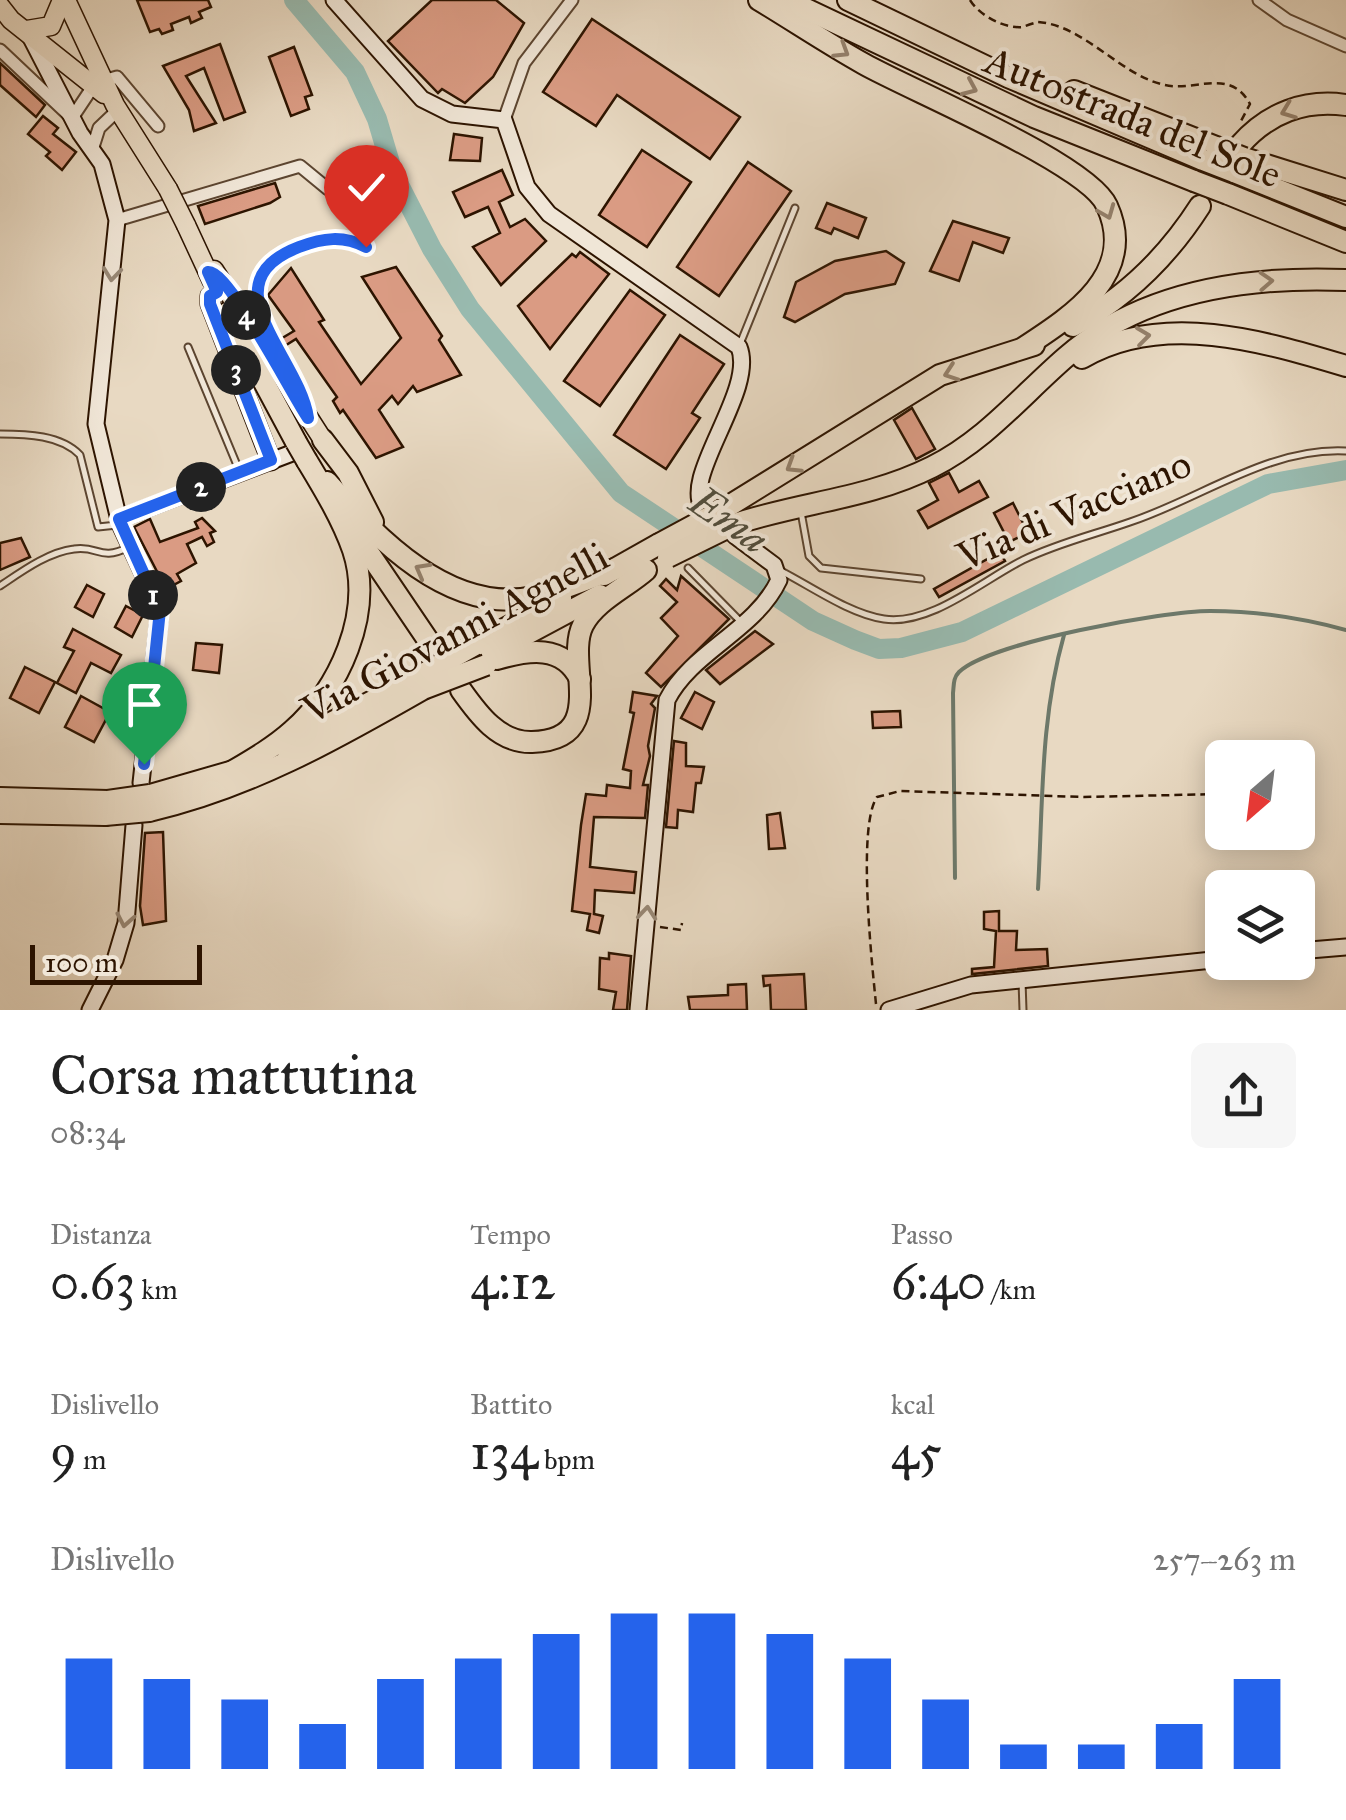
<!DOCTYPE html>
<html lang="it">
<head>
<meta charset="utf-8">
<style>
	body { margin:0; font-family:"IM FELL Great Primer",serif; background:#f6f6f6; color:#222; height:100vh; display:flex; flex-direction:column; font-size:38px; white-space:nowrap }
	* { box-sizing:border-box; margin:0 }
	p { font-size:32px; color:#767676 }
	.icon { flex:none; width:55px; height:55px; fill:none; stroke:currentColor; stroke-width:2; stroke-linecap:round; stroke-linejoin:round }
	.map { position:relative; height:1010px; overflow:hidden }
	.sheet { display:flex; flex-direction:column; background:#fff; flex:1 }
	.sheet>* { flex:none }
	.needle { width:65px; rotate:208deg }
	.controls { position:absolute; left:1205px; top:740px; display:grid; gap:20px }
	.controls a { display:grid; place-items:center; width:110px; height:110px; border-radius:15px; background:#fff; box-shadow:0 5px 25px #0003; font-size:50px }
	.scale { position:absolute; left:30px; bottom:25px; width:172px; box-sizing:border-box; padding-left:10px; border:5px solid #2d1400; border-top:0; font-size:28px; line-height:35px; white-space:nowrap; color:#2d1400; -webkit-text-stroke:8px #f0e6d7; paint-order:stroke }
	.pin { position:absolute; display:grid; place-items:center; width:85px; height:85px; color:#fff; margin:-102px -42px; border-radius:50% 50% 50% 0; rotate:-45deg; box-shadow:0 0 10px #0007 }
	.pin .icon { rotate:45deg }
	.km { position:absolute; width:50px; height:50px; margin:-25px; border-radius:50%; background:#222; color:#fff; font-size:28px; line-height:50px; text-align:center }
	.round { display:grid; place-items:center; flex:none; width:105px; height:105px; border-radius:15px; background:#f6f6f6 }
	.headline { display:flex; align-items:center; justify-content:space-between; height:170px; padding:0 50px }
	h1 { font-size:55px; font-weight:600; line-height:75px }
	.figures { display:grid; grid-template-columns:repeat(3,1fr); gap:15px; height:170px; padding:10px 50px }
	.figures div { display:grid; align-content:center }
	.figures b { font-size:50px; font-weight:600 }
	.figures small { font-size:28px; font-weight:400 }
	.figures p { font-size:28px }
	.chart { height:280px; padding:20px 50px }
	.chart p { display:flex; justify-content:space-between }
	.chart svg { width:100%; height:180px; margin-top:10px; stroke:#2563eb; stroke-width:6 }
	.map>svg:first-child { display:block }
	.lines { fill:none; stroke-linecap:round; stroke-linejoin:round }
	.stream { stroke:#6d7869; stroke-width:4 }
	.river { stroke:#98baaf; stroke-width:20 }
	.building { fill:#da9b83; stroke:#2d1400; stroke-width:2.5 }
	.lane-casing { stroke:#5c4530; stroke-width:9 }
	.street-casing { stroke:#5c4530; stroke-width:15 }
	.secondary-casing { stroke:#2d1400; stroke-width:19 }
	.primary-casing { stroke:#2d1400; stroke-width:21 }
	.highway-casing { stroke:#2d1400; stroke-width:24 }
	.path { stroke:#2d1400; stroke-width:2.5; stroke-dasharray:8 5; stroke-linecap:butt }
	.lane { stroke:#f0e6d7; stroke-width:5 }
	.street { stroke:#f0e6d7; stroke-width:11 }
	.secondary { stroke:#f0e6d7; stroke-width:15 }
	.primary { stroke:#e8d9c2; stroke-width:18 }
	.highway { stroke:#e8d9c2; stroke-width:20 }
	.primary-bridge-casing { stroke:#2d1400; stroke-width:21; stroke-linecap:butt }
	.highway-bridge-casing { stroke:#2d1400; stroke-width:24; stroke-linecap:butt }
	.primary-bridge { stroke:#e8d9c2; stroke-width:18 }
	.highway-bridge { stroke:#e8d9c2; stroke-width:20 }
	.oneway { stroke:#94806b }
	.oneway2 { stroke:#988876 }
	.route-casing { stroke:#fff; stroke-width:20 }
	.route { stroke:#2563eb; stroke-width:12 }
	.labels { text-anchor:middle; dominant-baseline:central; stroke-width:8; stroke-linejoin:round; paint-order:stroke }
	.street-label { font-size:40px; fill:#2d1400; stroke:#f0e6d7 }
	.water-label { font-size:42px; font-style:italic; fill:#524e3d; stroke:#f0e6d7 }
</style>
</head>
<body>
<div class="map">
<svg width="1346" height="1010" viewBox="0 0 1346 1010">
	<rect width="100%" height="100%" fill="#e8d9c2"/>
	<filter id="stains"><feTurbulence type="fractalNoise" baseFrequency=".002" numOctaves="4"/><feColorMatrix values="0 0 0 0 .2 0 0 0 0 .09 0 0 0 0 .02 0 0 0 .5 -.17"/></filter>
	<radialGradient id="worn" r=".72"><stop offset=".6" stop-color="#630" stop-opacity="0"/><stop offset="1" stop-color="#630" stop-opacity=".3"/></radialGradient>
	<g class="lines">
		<!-- stream -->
		<g class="stream">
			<path d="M955,878L953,693C954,685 953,678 959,672C990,642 1165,611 1210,611C1255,611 1302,618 1346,630"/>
			<path d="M1038,889C1043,803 1040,720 1064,635"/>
		</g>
		<!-- river -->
		<polyline class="river" points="294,0 355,72 377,119 393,173 432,249 470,309 621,493 813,621 855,640 879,649 901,648 962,632 1268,484 1346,470"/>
	</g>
	<!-- building -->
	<g class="building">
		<polygon points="137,0 208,0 211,7 199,12 202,18 191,23 189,17 171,24 173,30 162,34 159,29 150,32"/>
		<polygon points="432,0 496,0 524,23 493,77 465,103 442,89 438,93 388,41"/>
		<polygon points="592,19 740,117 710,159 617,95 596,126 543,92"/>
		<polygon points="220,44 245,112 224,120 204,68 186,76 216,123 194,131 189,110 163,66"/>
		<polygon points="294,47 312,95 305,97 309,109 291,116 269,57"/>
		<polygon points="0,63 45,105 36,117 0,85"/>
		<polygon points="43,116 58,128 53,134 76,152 62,170 46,156 50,152 28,134"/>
		<polygon points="454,134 482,138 480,161 450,160"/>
		<polygon points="642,150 691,182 647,247 599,215"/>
		<polygon points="748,162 791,191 719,296 677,267"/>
		<polygon points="502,170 513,195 499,202 510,227 525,219 546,241 501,285 473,247 500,233 488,207 465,217 453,192"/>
		<polygon points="275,183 280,197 270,203 205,224 198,206"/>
		<polygon points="362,196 370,215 355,224 351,213 340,218 336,207"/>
		<polygon points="827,203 866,218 858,238 834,228 831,234 816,228"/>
		<polygon points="953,221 1009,238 1003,253 973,242 959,281 930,271"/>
		<polygon points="886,251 904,263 895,284 845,294 795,322 784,317 796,282 835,261"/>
		<polygon points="580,252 609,274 550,349 518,306 572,254 576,257"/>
		<polygon points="396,267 442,336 439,340 461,375 417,392 413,386 398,404 392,396 379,410 403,447 376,458 343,410 340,413 333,401 337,397 296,339 283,347 279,340 294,331 268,295 291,268 324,320 319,322 361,384 401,338 362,277"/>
		<polygon points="630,290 665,315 600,406 564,381"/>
		<polygon points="680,335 724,364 692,413 700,418 666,469 614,435"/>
		<polygon points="912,408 935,449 916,459 894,420"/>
		<polygon points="949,473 959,492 979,481 988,497 928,528 918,511 938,500 929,483"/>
		<polygon points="1013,503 1028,533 1009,542 994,513"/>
		<polygon points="202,518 215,531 210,533 214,542 207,546 202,537 187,544 196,563 177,574 181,581 166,589 134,527 150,519 160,542 198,528 195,522"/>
		<polygon points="21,538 30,557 0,570 0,543"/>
		<polygon points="1000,552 1005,561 939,597 934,589"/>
		<polygon points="681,576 729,619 661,687 646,673 678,636 661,618 677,602 660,586 666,579 677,590"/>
		<polygon points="87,585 104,594 93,617 75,607"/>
		<polygon points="126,606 143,615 132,637 115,627"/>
		<polygon points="73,629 121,655 111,673 91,663 76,693 57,683 74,651 64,647"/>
		<polygon points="755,631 773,644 720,684 706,670"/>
		<polygon points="196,643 222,645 219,673 193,670"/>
		<polygon points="25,667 55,682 39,713 10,698"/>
		<polygon points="633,692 657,696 651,704 655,708 648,746 650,756 643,785 648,785 645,818 594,817 590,867 636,872 634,893 595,890 594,914 603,916 599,933 587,930 590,914 572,911 581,825 586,794 606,796 607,785 630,788 631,771 623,769 634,713 630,712"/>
		<polygon points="695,692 714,702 702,729 681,718"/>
		<polygon points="81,696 110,712 94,742 65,727"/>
		<polygon points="900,711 901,727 873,728 872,712"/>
		<polygon points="674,741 686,743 686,766 704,767 701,783 696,783 693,812 678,810 677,828 666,827"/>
		<polygon points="780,813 785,848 769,849 767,815"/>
		<polygon points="163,832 166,921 143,925 140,906 145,833"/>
		<polygon points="999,911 999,931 1017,931 1016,950 1047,949 1048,966 972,974 972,969 994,967 996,931 984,929 984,912"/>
		<polygon points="609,953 631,956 627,1010 613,1010 616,992 599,989 600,958 609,959"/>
		<polygon points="804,974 806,1010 771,1010 770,985 764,986 763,976"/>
		<polygon points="746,984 747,1010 690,1010 688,997 728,995 728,985"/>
	</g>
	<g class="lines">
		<defs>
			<g id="lane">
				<polyline points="740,344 795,208"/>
				<polyline points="188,347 239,470"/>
				<path d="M291,374C278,351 250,307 257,279C265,244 340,233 366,247"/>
				<path d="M0,434C27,434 61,435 80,455L98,527L117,525"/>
				<polyline points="801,512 809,556 821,568 921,579"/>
				<polyline points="688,568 741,622"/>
				<path d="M781,571C812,587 850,614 884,619C930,626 983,580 1023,560C1058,543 1093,535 1130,522C1200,499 1269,447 1346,451"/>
				<path d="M0,586C21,572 48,552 74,549C99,545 99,562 129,547"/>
				<polyline points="1022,981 1023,1010"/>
			</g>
			<g id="street">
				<polyline points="1259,0 1287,20 1346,46"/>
				<polyline points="0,50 72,118 94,85"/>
				<polyline points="103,81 117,77 158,126"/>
				<polyline points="504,120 524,63 572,0"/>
				<polyline points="93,147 99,128 118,110"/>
				<polyline points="117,220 300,166 328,189"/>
			</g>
			<g id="secondary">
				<path d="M334,0L422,99L452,114L504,120L527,187L549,214L739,347C757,392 677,480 705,511"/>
				<polyline points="31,38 80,133 102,164 117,220 96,424 120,524 160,610 141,783"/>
				<polyline points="119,519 292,453"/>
				<polyline points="1298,951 1346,947"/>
				<polyline points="90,1010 115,960 126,923 134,825"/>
				<path d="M638,1010L667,700C692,651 755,631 779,580L774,565L735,536"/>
				<polyline points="889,1010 971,985 1222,959"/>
			</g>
			<g id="primary">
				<polyline points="66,0 115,105 168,189"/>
				<polyline points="0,6 11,20 104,94"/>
				<polyline points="27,30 51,26 62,0"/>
				<polyline points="186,225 212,281"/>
				<polyline points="208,272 214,270 323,440"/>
				<polyline points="217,292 210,296 210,304 271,461"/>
			</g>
			<g id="highway">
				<path d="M759,0C794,21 828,44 864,64C912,91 1089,164 1107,206C1138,274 1072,316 1023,348"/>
				<polyline points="787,0 1034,117 1194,181"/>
				<polyline points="848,0 1008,77 1203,160"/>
				<polyline points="1074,91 1216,147"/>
				<path d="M1240,145C1268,113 1305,99 1346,105"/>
				<polyline points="1244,158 1346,190"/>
				<polyline points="1234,172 1346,217"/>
				<polyline points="1228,194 1346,242"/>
				<polyline points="227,313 296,442"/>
				<path d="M1073,326C1127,297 1168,256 1200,206"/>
				<path d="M1082,358C1162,311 1263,341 1346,366"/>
				<polyline points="323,440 348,473 373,522"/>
				<path d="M327,482C377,538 449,615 534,597C561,591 588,578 615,569"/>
				<polyline points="724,509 940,375 1034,345"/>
				<path d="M735,524C801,502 868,499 932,467C986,440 1021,396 1066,357C1142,291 1249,276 1346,280"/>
				<polyline points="352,528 436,652"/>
				<polyline points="604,575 659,544"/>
				<polyline points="475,645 561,598"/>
				<polyline points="482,658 600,595"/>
				<path d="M497,659C528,650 563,644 580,679"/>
				<path d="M461,690C478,714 499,743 532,742C611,740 564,662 583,625C595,601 627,587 646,570"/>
				<polyline points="285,747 416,678"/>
				<path d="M228,774C250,761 273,748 292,731C339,690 374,613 353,550C342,519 324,489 307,461"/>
				<polyline points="150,795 237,770"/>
				<polyline points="0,798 108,801"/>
				<path d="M149,811C249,788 334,740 423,689"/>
				<polyline points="0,813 105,815"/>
			</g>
		</defs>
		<!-- lane casing -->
		<use href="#lane" class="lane-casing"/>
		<!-- street casing -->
		<use href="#street" class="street-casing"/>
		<!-- secondary casing -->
		<use href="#secondary" class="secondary-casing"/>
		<!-- primary casing -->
		<use href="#primary" class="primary-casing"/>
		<!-- highway casing -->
		<use href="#highway" class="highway-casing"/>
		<!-- path -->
		<g class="path">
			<path d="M970,0C979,15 1004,29 1023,27C1025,26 1037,22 1038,22C1084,25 1121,76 1165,85C1195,92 1230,67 1250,104L1241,121"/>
			<polyline points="660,927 681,930 682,923"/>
			<path d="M876,1004C872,964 857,826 877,797L900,791L1084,797L1222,794"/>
		</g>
		<!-- lane -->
		<use href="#lane" class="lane"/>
		<!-- street -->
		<use href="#street" class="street"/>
		<!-- secondary -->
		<use href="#secondary" class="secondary"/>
		<!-- primary -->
		<use href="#primary" class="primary"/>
		<!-- highway -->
		<use href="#highway" class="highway"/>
		<defs>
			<polyline id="primary-bridge" points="168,189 186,225"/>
			<g id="highway-bridge">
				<polyline points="1216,147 1244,158"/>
				<polyline points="1203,160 1234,172"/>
				<polyline points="1194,181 1228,194"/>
				<polyline points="296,442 307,461"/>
				<polyline points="659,544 724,509"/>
				<polyline points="668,557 735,524"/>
				<polyline points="416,678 475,645"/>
				<polyline points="423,689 486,665"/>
				<polyline points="108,801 150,795"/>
				<polyline points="105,815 149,811"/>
			</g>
		</defs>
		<!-- primary-bridge casing -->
		<use href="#primary-bridge" class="primary-bridge-casing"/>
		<!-- highway-bridge casing -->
		<use href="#highway-bridge" class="highway-bridge-casing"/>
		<!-- primary-bridge -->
		<use href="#primary-bridge" class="primary-bridge"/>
		<!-- highway-bridge -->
		<use href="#highway-bridge" class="highway-bridge"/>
	</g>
	<!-- one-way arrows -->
	<defs><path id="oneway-chevron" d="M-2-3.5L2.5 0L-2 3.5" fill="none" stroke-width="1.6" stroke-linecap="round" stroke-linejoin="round" transform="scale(2.5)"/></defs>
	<g class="oneway">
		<use href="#oneway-chevron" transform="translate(842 51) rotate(32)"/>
		<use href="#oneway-chevron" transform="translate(970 88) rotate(24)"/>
		<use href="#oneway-chevron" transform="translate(1288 111) rotate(159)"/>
		<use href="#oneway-chevron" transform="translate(1107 212) rotate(68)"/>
		<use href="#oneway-chevron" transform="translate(1266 281) rotate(-3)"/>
		<use href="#oneway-chevron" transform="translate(1143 336) rotate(-7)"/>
		<use href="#oneway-chevron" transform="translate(951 373) rotate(161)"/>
		<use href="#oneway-chevron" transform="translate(793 466) rotate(148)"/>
		<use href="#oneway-chevron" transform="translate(422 570) rotate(-151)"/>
	</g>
	<g class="oneway2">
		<use href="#oneway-chevron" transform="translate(112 274) rotate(96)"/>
		<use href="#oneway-chevron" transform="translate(647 913) rotate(-85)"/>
		<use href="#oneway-chevron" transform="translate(125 920) rotate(101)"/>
	</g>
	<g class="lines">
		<defs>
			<path id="route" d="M144,764L160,610L119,519L271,460L210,304V296L217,292L208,272C228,269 292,395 308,418C300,358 205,283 299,247C323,238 343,235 366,247"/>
		</defs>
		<!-- route casing -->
		<use href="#route" class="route-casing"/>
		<!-- route -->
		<use href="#route" class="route"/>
	</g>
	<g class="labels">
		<!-- street labels -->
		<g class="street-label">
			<text transform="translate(1133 117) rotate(22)">Autostrada del Sole</text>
			<text transform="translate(1074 510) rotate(-23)">Via di Vacciano</text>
			<text transform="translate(455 633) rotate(-28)">Via Giovanni Agnelli</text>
		</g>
		<!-- water labels -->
		<g class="water-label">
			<text transform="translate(729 520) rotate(34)">Ema</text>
		</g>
	</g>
	<rect width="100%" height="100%" filter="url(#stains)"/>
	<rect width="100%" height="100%" fill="url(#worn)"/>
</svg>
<div class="controls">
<a><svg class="needle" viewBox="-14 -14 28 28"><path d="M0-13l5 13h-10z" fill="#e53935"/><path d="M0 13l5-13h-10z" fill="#767676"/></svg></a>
<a><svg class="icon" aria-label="layers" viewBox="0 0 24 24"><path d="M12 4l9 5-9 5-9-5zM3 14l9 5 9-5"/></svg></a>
</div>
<div class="scale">100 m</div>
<div class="pin" style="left:144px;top:764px;background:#1e9e55"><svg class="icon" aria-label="arrive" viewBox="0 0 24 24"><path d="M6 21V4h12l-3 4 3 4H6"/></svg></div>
<div class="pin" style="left:366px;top:247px;background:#d93025"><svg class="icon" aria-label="check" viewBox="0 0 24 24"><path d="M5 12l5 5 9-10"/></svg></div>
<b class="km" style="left:153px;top:595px">1</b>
<b class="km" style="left:201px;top:487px">2</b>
<b class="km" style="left:236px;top:370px">3</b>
<b class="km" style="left:246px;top:315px">4</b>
</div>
<section class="sheet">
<div class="headline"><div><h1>Corsa mattutina</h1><p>08:34</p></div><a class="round"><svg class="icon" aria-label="share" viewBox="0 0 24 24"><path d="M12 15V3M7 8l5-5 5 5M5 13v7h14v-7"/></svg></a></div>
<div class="figures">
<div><p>Distanza</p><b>0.63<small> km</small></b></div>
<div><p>Tempo</p><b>4:12</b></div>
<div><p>Passo</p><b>6:40<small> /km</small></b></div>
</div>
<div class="figures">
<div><p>Dislivello</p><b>9<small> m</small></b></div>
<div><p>Battito</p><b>134<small> bpm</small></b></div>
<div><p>kcal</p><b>45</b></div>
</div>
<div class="chart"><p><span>Dislivello</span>257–263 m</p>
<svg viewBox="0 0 160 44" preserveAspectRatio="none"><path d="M5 44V17M15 44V22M25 44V27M35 44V33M45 44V22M55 44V17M65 44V11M75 44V6M85 44V6M95 44V11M105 44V17M115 44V27M125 44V38M135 44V38M145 44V33M155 44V22"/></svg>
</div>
</section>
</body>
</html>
